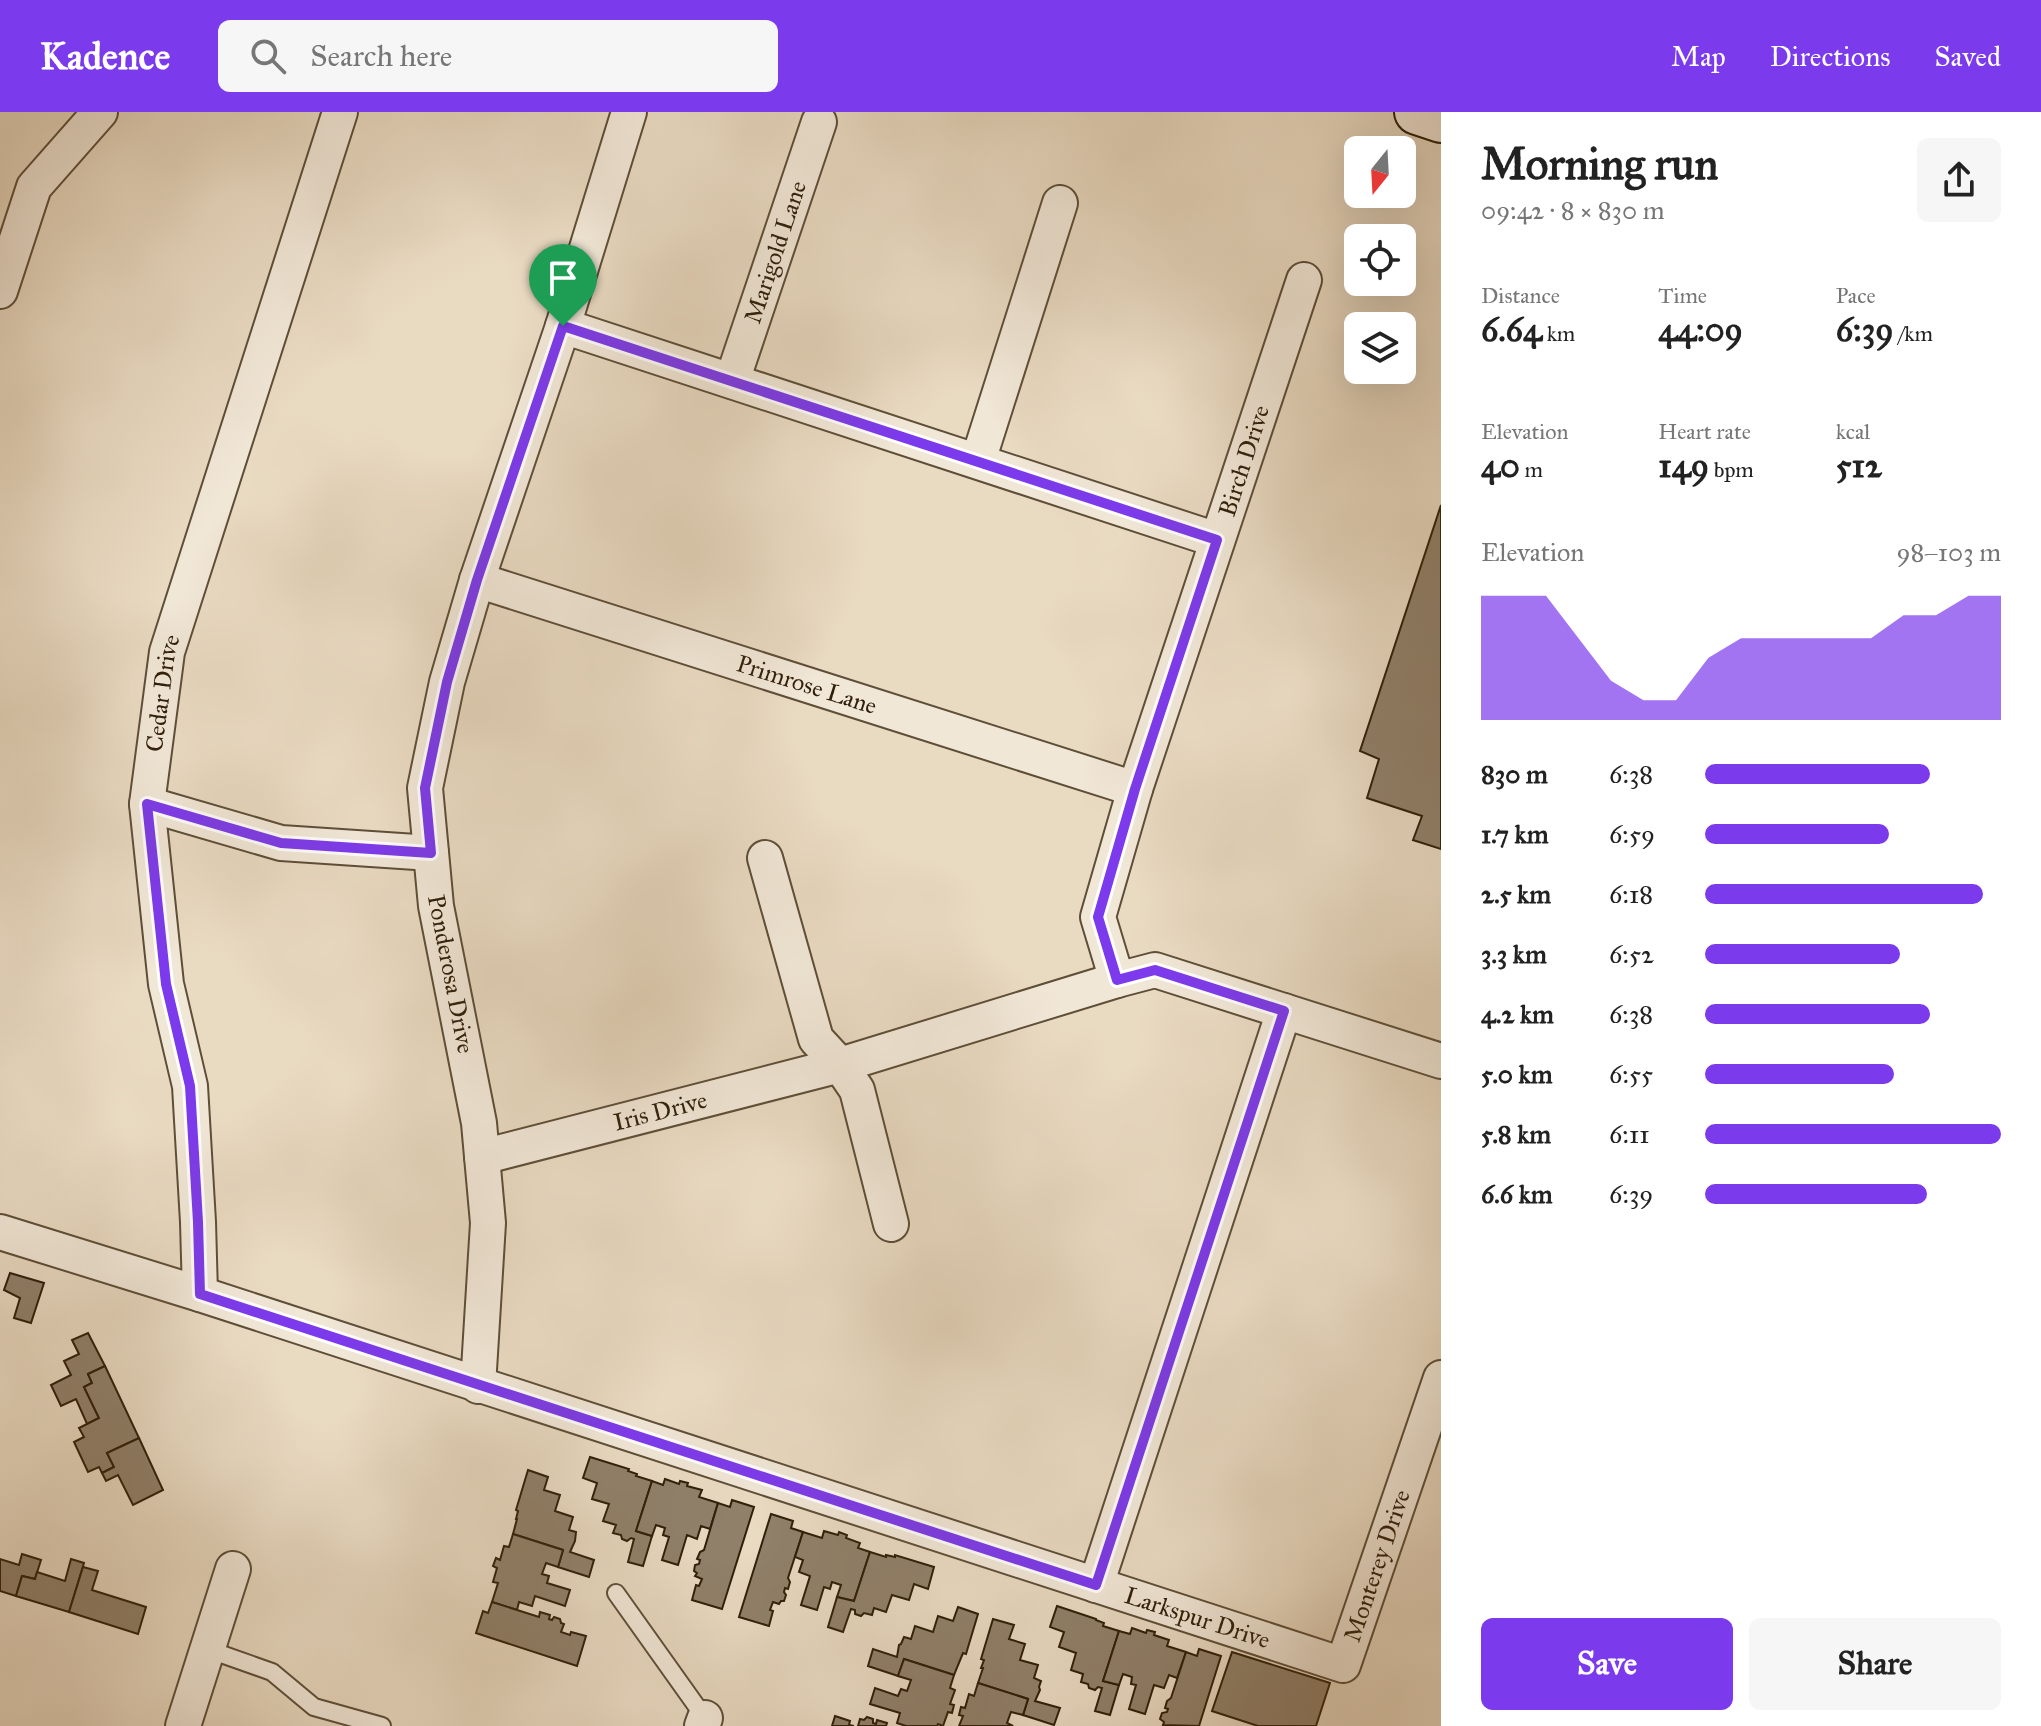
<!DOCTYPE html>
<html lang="en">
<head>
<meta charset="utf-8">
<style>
	body { margin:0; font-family:"IM FELL Great Primer",serif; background:#f6f6f6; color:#222; height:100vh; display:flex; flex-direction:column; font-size:30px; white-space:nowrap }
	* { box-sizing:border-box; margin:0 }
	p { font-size:26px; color:#767676 }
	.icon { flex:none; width:44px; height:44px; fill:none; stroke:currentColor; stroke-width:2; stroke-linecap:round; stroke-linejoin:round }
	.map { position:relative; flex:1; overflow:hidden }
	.side { display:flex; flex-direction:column; background:#fff; width:600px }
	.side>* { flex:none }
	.needle { width:52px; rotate:198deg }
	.controls { position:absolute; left:1344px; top:24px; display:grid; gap:16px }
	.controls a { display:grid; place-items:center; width:72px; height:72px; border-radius:12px; background:#fff; box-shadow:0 8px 32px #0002; font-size:40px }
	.pin { position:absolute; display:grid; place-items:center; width:68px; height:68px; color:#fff; margin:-82px -34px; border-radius:50% 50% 50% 0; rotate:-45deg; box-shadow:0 0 8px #0007 }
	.pin .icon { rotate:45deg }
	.round { display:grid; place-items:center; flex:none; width:84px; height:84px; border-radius:12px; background:#f6f6f6 }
	.overview { display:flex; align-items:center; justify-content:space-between; height:136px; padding:0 40px }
	h1 { font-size:44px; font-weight:800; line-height:60px }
	.figures { display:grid; grid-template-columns:repeat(3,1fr); gap:12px; height:136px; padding:8px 40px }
	.figures div { display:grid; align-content:center }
	.figures b { font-size:34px; font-weight:800 }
	.figures small { font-size:22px; font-weight:400 }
	.figures p { font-size:22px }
	.chart { height:224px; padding:16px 40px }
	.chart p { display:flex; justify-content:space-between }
	.chart svg { width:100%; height:144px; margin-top:8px; fill:#7c3aed; opacity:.7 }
	.primary-button { display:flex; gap:16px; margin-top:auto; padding:16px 40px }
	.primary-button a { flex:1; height:92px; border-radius:12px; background:#7c3aed; color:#fff; font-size:32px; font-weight:800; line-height:92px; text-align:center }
	.primary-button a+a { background:#f6f6f6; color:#222 }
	ul { padding:0 40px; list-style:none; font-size:26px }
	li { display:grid; grid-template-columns:128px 96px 1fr; align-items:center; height:60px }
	li i { height:20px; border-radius:10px; background:#7c3aed }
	header { display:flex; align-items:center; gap:48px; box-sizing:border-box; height:112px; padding:0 40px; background:#7c3aed; color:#fff }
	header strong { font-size:38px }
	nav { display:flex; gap:44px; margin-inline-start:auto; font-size:28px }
	.search { width:560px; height:72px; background:#f6f6f6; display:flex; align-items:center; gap:20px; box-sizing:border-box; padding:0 28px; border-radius:12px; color:#767676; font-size:30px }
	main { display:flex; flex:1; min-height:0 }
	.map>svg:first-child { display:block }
	.building { fill:#90806a; stroke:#2f1f0a; stroke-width:2 }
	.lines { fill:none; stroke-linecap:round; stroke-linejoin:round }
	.service-casing { stroke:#5e4e38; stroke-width:20 }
	.minor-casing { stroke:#5e4e38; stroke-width:38 }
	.secondary-casing { stroke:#2f1f0a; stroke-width:48 }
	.service { stroke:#f1e7d7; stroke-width:16 }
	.minor { stroke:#f1e7d7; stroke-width:34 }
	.secondary { stroke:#f1e7d7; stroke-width:44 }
	.route-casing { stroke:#fff; stroke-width:16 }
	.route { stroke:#7c3aed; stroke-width:10 }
	.labels { text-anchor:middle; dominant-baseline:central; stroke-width:6; stroke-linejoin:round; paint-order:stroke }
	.street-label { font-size:24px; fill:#2f1f0a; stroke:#f1e7d7 }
</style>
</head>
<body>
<header>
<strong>Kadence</strong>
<div class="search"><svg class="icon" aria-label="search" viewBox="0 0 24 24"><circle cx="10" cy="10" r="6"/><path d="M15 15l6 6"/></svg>Search here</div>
<nav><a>Map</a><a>Directions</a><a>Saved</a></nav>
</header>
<main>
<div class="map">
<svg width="1441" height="1614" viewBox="0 0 1441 1614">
	<rect width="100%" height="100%" fill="#e9dac2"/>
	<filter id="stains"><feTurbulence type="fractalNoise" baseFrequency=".0025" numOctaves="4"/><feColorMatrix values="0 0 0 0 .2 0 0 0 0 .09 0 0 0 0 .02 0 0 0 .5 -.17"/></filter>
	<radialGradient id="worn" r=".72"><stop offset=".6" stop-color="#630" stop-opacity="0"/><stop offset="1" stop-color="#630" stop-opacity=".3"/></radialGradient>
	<!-- building -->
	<g class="building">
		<polygon points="1441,393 1441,737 1413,728 1422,704 1367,686 1379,647 1360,639"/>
		<polygon points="10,1161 44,1171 31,1211 14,1206 20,1186 4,1178"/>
		<polygon points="88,1221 105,1254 88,1262 92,1271 84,1275 99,1306 87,1312 76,1287 61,1294 51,1273 71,1263 64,1249 79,1242 72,1228"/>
		<polygon points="105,1254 139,1326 107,1341 114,1355 102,1361 99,1355 88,1360 74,1330 84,1325 79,1316 99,1306 84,1275 92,1271 88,1262"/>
		<polygon points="139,1326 163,1378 133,1393 118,1363 106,1369 102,1361 114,1355 107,1341"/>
		<polygon points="590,1345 629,1357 628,1359 637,1362 636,1364 652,1369 636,1419 652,1424 643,1454 628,1450 634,1427 631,1426 627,1429 622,1427 621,1423 613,1421 616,1413 603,1409 609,1392 592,1387 597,1371 583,1366"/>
		<polygon points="528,1358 548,1365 544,1378 560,1383 555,1399 573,1405 569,1418 576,1420 575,1429 570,1440 594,1448 589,1465 558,1455 563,1438 513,1422 517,1407 516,1407 518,1399 516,1398"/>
		<polygon points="665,1367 679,1372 680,1369 688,1371 687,1374 702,1378 699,1385 718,1391 710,1417 701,1414 697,1427 687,1423 678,1453 662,1448 669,1425 663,1423 665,1416 656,1413 652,1424 636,1419 652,1369 663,1373"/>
		<polygon points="732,1388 754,1395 722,1497 692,1488 696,1473 699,1474 702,1467 695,1464 697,1461 694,1459 695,1453 699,1452 700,1448 697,1447 700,1440 704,1438 718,1391 730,1395"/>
		<polygon points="771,1402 793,1409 791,1416 803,1420 788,1466 790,1470 788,1477 785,1476 784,1480 786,1483 784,1489 781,1489 779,1492 773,1490 770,1498 773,1499 769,1514 739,1505"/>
		<polygon points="824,1419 838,1423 839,1420 847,1423 846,1426 860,1431 858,1436 870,1440 854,1489 837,1485 841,1473 832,1470 830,1477 824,1475 817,1498 801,1493 810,1464 799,1460 803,1448 795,1445 803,1420 822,1426"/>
		<polygon points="513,1422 563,1438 558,1455 546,1451 542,1462 549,1464 547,1471 570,1478 565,1494 535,1484 532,1494 519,1490 517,1498 492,1490 498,1471 493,1470 497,1456 493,1454 496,1446 500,1448 504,1434 509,1435"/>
		<polygon points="870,1440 886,1445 886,1443 895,1445 895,1443 934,1455 928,1477 914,1472 909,1488 892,1483 886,1500 874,1496 872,1503 864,1501 861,1504 855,1502 855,1498 851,1497 843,1520 828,1515 837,1485 854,1489"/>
		<polygon points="22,1442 41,1448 35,1467 22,1464 16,1484 0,1479 0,1447 19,1453"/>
		<polygon points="71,1447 84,1451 69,1500 16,1484 22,1464 35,1467 37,1460 65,1469"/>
		<polygon points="83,1455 98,1459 92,1478 146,1495 138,1522 69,1500"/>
		<polygon points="492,1490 539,1505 540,1500 550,1503 549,1507 552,1508 554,1505 560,1507 561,1511 564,1512 561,1520 570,1523 571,1520 586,1524 577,1554 476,1521 483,1499 488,1501"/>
		<polygon points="1057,1494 1096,1507 1096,1508 1104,1511 1103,1514 1119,1519 1103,1569 1119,1573 1110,1603 1095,1599 1102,1576 1098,1575 1095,1578 1089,1576 1088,1572 1081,1570 1083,1562 1071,1558 1076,1541 1059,1535 1064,1520 1050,1515"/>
		<polygon points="958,1495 978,1502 966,1542 963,1541 954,1563 904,1547 898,1564 868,1554 873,1537 897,1545 899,1533 901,1532 904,1525 911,1527 915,1514 933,1520 938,1504 953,1509"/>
		<polygon points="993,1507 1014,1513 1009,1527 1025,1532 1020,1548 1038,1553 1034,1566 1041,1569 1039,1575 1040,1578 1035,1589 1060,1596 1054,1613 1023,1603 1028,1587 978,1571 983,1556 981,1556 984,1548 981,1547"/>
		<polygon points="1132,1516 1146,1521 1147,1518 1155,1520 1154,1523 1169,1528 1167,1534 1186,1540 1177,1566 1169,1563 1164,1576 1154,1573 1145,1602 1129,1597 1136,1573 1131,1572 1132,1565 1123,1562 1119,1573 1103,1569 1119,1519 1130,1522"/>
		<polygon points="1199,1537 1221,1544 1199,1614 1163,1613 1164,1610 1160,1607 1162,1601 1167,1600 1168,1597 1165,1596 1167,1589 1171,1586 1186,1540 1197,1544"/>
		<polygon points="1232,1540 1330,1571 1316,1614 1258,1614 1212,1599"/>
		<polygon points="904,1547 954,1563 950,1576 955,1578 950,1592 954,1593 952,1601 948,1600 943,1614 938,1612 937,1614 906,1614 897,1611 900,1601 870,1592 875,1576 898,1584 901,1577 907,1579 911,1568 898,1564"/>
		<polygon points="978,1571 1028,1587 1023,1603 1011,1600 1007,1611 1013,1614 959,1614 963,1604 959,1603 961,1595 965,1596 969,1582 974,1584"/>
		<polygon points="835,1604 850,1609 849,1613 854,1614 832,1614"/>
		<polygon points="867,1605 873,1607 873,1611 876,1612 877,1608 887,1611 886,1614 858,1614 860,1607 864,1608"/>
	</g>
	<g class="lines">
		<defs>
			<g id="service">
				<polyline points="616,1481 705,1606"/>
				<polyline points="207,1537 272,1560 314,1595 382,1614"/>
			</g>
			<g id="minor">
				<polyline points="1304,168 1135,677 1098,805 1117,868 1155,858 1441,949"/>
				<polyline points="0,179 34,75 100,0"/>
				<polyline points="563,214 1217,428"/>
				<path id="s1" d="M732,269L819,10"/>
				<polyline points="978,349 1060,91"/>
				<path id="s2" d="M477,468L1135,677"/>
				<polyline points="147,692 281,731 431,741"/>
				<polyline points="765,746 816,927 840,953 857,978 891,1112"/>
				<path id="s3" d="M482,1045L840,953L1117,868"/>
				<path id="s4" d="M0,1120L200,1182L1343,1553L1441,1266"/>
				<path id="s5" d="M200,1182L198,1110L190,974L166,872L147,692L167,540L340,0"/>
				<polyline points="478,1274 488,1111 479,1011 436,794 425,676 447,570 477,468 563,214 629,0"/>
				<polyline points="1096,1473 1284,899"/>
				<polyline points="183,1614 233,1457"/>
				<polyline points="702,1614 705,1606"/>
			</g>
			<polyline id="secondary" points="1417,0 1441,8"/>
		</defs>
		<!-- service casing -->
		<use href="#service" class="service-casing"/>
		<!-- minor casing -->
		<use href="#minor" class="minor-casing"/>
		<!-- secondary casing -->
		<use href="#secondary" class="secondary-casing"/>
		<!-- service -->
		<use href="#service" class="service"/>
		<!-- minor -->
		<use href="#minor" class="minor"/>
		<!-- secondary -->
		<use href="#secondary" class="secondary"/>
	</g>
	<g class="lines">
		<defs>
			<polygon id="route" points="563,214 1217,428 1135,677 1098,805 1117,868 1155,858 1284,899 1096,1473 200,1182 198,1110 190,974 166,872 147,692 281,731 431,741 425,676 447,570 477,468"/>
		</defs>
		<!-- route casing -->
		<use href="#route" class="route-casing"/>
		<!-- route -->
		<use href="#route" class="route"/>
	</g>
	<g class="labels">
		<!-- street labels -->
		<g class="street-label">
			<text stroke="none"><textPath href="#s1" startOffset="136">Marigold Lane</textPath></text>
			<text transform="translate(1244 349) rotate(-72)">Birch Drive</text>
			<text stroke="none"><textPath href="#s2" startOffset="346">Primrose Lane</textPath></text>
			<text stroke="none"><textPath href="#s5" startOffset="606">Cedar Drive</textPath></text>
			<text transform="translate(451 862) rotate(79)">Ponderosa Drive</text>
			<text stroke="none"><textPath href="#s3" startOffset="184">Iris Drive</textPath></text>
			<text stroke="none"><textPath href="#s4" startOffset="1516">Monterey Drive</textPath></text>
			<text stroke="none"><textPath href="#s4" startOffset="1258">Larkspur Drive</textPath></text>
		</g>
	</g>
	<rect width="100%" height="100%" filter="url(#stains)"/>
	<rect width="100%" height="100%" fill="url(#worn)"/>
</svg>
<div class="controls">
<a><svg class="needle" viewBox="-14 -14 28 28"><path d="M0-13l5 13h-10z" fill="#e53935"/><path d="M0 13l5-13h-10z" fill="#767676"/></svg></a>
<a><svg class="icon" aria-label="locate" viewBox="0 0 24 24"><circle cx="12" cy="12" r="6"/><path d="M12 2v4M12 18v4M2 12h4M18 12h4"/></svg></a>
<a><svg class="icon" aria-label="layers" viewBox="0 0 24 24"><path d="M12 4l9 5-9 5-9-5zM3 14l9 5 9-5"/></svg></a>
</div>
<div class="pin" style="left:563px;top:214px;background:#1e9e55"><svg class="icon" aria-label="arrive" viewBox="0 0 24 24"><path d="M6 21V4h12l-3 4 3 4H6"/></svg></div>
</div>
<section class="side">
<div class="overview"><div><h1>Morning run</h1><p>09:42 · 8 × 830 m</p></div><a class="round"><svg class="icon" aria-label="share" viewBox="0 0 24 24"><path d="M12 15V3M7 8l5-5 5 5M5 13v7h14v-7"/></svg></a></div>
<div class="figures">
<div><p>Distance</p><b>6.64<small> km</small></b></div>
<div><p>Time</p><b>44:09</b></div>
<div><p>Pace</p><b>6:39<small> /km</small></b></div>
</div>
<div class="figures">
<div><p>Elevation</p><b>40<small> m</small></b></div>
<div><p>Heart rate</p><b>149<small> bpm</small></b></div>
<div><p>kcal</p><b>512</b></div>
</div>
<div class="chart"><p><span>Elevation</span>98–103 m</p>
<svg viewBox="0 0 160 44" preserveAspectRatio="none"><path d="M0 44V6L10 6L20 6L30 19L40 32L50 38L60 38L70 25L80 19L90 19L100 19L110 19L120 19L130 12L140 12L150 6L160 6V44z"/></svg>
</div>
<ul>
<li><b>830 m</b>6:38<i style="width:76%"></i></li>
<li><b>1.7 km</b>6:59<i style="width:62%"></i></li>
<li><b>2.5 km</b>6:18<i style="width:94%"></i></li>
<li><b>3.3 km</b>6:52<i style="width:66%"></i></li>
<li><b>4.2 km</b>6:38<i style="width:76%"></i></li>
<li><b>5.0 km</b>6:55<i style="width:64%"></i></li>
<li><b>5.8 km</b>6:11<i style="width:100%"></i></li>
<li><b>6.6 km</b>6:39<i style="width:75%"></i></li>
</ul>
<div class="primary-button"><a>Save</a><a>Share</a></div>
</section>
</main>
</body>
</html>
